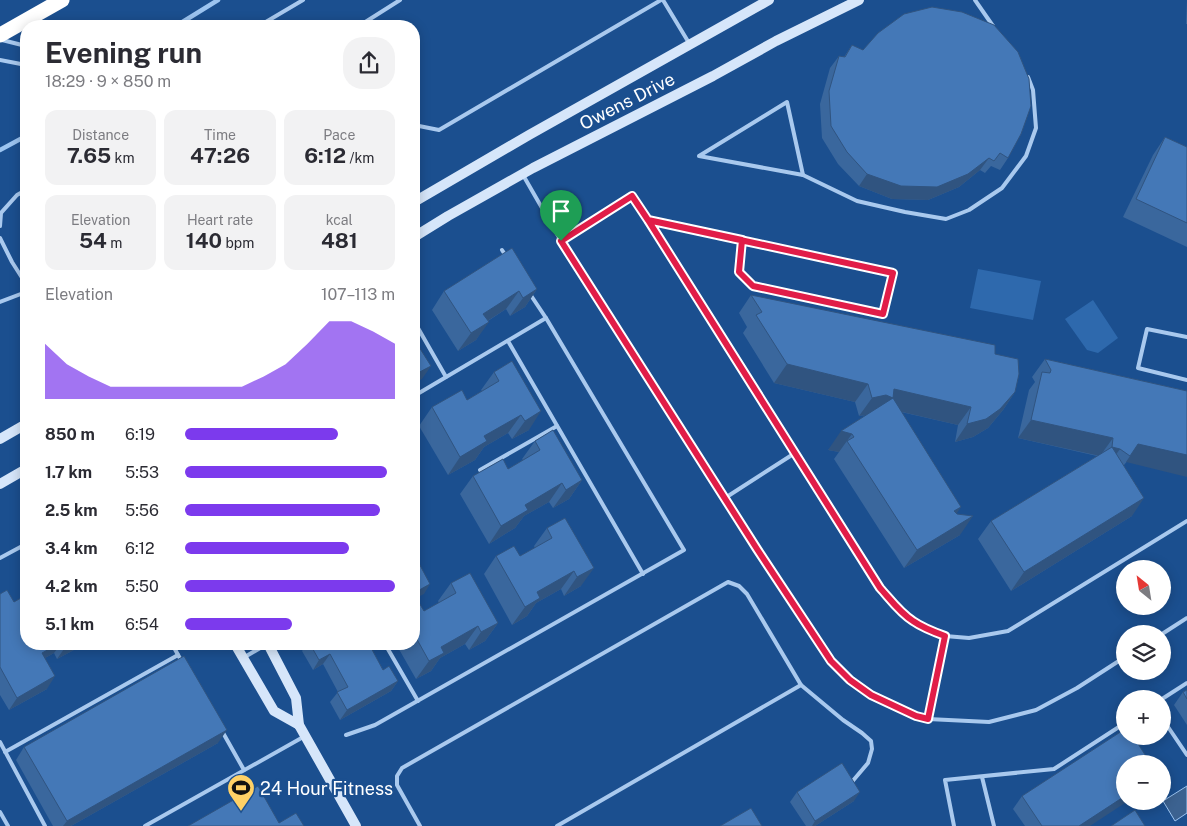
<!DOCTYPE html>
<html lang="en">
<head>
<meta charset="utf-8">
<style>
	body { margin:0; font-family:"Public Sans",sans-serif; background:#f2f2f3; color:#2b2b33; height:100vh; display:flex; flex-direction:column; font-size:19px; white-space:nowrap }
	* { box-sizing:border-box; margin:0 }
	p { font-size:16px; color:#7c7c81 }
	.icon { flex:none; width:28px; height:28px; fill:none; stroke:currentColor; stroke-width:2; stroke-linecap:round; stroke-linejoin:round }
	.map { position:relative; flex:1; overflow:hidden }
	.drawer { position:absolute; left:20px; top:20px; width:400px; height:630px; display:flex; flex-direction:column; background:#fff; border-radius:20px; box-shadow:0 2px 12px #0003 }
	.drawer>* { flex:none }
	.needle { width:32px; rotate:330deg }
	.tools { position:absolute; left:1116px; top:560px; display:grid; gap:10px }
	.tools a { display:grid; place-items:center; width:55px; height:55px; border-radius:50%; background:#fff; box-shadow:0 2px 12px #0003; font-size:25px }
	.pin { position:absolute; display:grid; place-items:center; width:42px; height:42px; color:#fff; margin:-51px -21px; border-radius:50% 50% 50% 0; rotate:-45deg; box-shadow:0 0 5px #0007 }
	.pin .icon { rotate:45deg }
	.round { display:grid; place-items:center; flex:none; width:52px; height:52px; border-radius:20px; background:#f2f2f3 }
	.overview { display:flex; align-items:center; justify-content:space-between; height:85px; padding:0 25px }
	h1 { font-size:28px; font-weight:700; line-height:38px }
	.figures { display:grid; grid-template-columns:repeat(3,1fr); gap:8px; height:85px; padding:5px 25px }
	.figures div { display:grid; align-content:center; border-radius:12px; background:#f2f2f3; text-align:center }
	.figures b { font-size:21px; font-weight:700 }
	.figures small { font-size:14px; font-weight:400 }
	.figures p { font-size:14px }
	.chart { height:140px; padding:10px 25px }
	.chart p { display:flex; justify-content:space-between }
	.chart svg { width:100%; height:90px; margin-top:5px; fill:#7c3aed; opacity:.7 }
	ul { padding:0 25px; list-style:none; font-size:16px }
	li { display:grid; grid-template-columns:80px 60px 1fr; align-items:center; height:38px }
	li i { height:12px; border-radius:6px; background:#7c3aed }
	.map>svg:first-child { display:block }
	.pitch { fill:#2e69ad }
	.water { fill:#3c6290; stroke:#9cc4f0 }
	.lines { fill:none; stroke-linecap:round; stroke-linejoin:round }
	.stream { stroke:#9cc4f0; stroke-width:4.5 }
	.lane { stroke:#a9c9ee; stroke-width:4 }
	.secondary { stroke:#d6e6fa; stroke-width:10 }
	.highway { stroke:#fff; stroke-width:15 }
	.wall { fill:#3a679d }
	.shaded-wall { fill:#305480 }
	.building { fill:#4478b7; stroke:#305480 }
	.route-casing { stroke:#fff; stroke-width:10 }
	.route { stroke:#e11d48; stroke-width:6 }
	.labels { text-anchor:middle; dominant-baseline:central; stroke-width:4.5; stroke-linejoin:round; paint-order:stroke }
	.street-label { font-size:18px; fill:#fff; stroke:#1b4f8f }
	.poi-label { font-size:18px; fill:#fff; stroke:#1b4f8f; text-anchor:start }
</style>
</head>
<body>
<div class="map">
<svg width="1187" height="826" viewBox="0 0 1187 826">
	<rect width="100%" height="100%" fill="#1b4f8f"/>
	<!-- pitch -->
	<g class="pitch">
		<polygon points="978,269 1041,281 1033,320 970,308"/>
		<polygon points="1093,300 1118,338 1098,353 1087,350 1065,319"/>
	</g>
	<!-- water -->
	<polygon class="water" points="1187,786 1187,813 1175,821 1163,801"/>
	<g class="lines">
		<!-- stream -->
		<g class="stream">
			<polyline points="176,26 218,0"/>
			<polyline points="0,150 26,136"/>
		</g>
		<!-- lane -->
		<g class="lane">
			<polyline points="663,0 689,43"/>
			<polyline points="975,0 993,26"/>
			<polyline points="259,26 303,0"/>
			<polyline points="359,26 400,0"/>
			<polyline points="2,40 26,46"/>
			<polyline points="0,60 26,65"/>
			<polygon points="787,102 803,175 699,156"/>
			<polyline points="414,125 439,130 661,0"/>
			<polyline points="523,175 561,241 757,549 831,661 850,679 871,695 916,716 928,719 989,722 1036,710 1077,688 1125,657"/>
			<polyline points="803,175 857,201 905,212 946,219 969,210 1002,188 1026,156 1036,128 1033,90 1028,77"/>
			<polyline points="648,220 893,273 883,314 753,286 739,272 741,240"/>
			<polyline points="0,226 1,213 17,195 26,190"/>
			<polyline points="0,238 12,262 26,284"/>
			<polyline points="561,241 632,196 880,588 896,606 912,621 927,629 945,636 969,638 1008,631 1187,521"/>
			<polyline points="502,250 506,256"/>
			<polyline points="0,302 26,292"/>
			<polyline points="414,321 446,377"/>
			<polyline points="1187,337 1147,329 1138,368 1187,380"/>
			<polyline points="508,341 643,574"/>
			<polyline points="414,396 546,318"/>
			<polyline points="480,470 557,426"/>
			<polyline points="725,498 795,453"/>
			<polyline points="0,558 26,544"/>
			<polyline points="1162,634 1187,618"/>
			<polyline points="172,644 182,662"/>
			<polyline points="385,644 418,701"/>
			<polyline points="243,658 267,644"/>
			<polyline points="1162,699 1187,683"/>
			<polyline points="1162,718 1187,755"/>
			<polyline points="928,719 945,636"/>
			<polyline points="222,731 244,770"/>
			<polyline points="346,735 375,725 684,550 546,318 530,294"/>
			<polyline points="0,742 45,826"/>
			<polyline points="5,752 178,655"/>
			<polyline points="982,777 994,826"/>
			<polyline points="0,812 8,826"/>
			<polyline points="145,826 305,736"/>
			<polyline points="420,826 397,785 397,776 402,768 728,582 739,586 747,594 801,685 843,720 862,733 871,741 872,749 868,763 851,783"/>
			<polyline points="557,826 801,685"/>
			<polyline points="954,826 945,780 1054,769 1125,723"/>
		</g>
		<!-- secondary -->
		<g class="secondary">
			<polyline points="414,202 529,135 769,0"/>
			<polyline points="414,237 448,216 533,168 713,76 776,41 859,0"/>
			<polyline points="0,439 26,424"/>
			<polyline points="0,484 26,469"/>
			<polyline points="235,644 274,711 299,725"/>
			<polyline points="268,644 296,698 299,725 356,826"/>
		</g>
		<!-- highway -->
		<polyline class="highway" points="0,35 62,0"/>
	</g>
	<!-- wall -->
	<g class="wall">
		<polygon points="1187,0 1187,24 1186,24"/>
		<polygon points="852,45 1008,158 1000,170 991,166 985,173 980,170 959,187 928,200 892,199 859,186 838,164 822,138 820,104 830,68 839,56 844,57"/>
		<polygon points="1165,137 1187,147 1187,247 1123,217 1153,155"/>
		<polygon points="537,289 525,307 510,316 506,309 488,321 476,340 458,351 432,310 444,291"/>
		<polygon points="751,295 995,354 1015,392 1003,410 988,428 973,437 955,442 958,425 901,412 957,514 960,535 904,568 834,459 839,452 828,450 867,415 859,416 855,402 774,383 743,333 747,327 739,313"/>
		<polygon points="1045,359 1187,391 1124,465 1132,516 1011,591 978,539 991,521 1097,456 1018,438 1029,390 1035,382 1032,377"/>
		<polygon points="512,361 529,430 512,439 508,433 484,447 475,460 448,475 419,426 432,407 467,400 482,391 481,390 494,372"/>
		<polygon points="535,441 582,480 569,499 553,508 549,502 524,516 515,528 489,544 460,494 473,476 508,469 523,460 522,459"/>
		<polygon points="565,518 581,586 564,596 561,589 536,603 527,616 512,625 484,574 496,556 520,556 535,548 534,546 547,528"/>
		<polygon points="451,583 498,623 485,641 469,650 465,644 440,658 431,671 416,679 396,644 414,644 414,603 424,611 439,603 438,601"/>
		<polygon points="26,592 26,644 85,644 57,659 54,653 45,658 47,689 9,710 0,695 0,594 14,602 23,597"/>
		<polygon points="307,644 369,644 383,670 398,681 391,691 340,720 330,702 338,692 323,664 313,670 302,651"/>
		<polygon points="1187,690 1187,725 1174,705 1183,692"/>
		<polygon points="218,743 71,826 53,826 16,760 24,747"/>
		<polygon points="797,792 854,801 815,826 806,826 790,802"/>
		<polygon points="1022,796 1090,826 1025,826 1013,809"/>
	</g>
	<!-- shaded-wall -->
	<g class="shaded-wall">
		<polygon points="989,158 980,170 959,187 928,200 892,199 859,186 867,174"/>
		<polygon points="537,289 525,307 510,316 523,298"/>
		<polygon points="519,291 506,309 470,332 483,314"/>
		<polygon points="489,322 476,340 458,351 471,333"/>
		<polygon points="787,364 868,384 855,402 774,383"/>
		<polygon points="431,366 422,379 414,383 414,375"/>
		<polygon points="894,389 971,407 958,425 885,408 873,414 859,416 872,398"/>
		<polygon points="1015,392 1003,410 988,428 973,437 955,442 967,424"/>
		<polygon points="541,411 529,430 512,439 525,421"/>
		<polygon points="521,415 508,433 484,447 475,460 448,475 460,457 484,436"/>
		<polygon points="1031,420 1113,438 1100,456 1018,438"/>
		<polygon points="841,431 852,434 839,452 828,450"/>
		<polygon points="1138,444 1187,455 1187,477 1126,462"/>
		<polygon points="1112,447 1120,449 1107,467"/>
		<polygon points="582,480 569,499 553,508 566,490"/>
		<polygon points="562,483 549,502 524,516 515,528 489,544 501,526 525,505"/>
		<polygon points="1144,498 1132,516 1011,591 1024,572"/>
		<polygon points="961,507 949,525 954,511"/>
		<polygon points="973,516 960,535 904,568 917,550"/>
		<polygon points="594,568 581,586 564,596 577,577"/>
		<polygon points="574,571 561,589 536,603 527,616 512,625 525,607 537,592"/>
		<polygon points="430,584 424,594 414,599 414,593"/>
		<polygon points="498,623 485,641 469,650 481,632"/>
		<polygon points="478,626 465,644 440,658 431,671 416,679 429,661 441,647"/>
		<polygon points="58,644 61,644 54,653 33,665 42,653"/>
		<polygon points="71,644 85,644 57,659 66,646"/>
		<polygon points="330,654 323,664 313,670 319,660"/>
		<polygon points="55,676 47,689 9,710 17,698"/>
		<polygon points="398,681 391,691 340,720 347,710"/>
		<polygon points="227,730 218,743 71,826 63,826 67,821"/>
		<polygon points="860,792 854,801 815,826 812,826 815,821"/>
		<polygon points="1125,796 1125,801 1128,801 1090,826 1079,826"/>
	</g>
	<!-- building -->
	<g class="building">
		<polygon points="932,7 962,12 994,25 1018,52 1029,79 1031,106 1021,134 1008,158 1000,153 994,161 989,158 968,174 937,187 901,186 867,174 847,152 831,126 829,91 839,56 845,57 852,45 863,50 878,33 904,14"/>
		<polygon points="1165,137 1187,147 1187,223 1136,199"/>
		<polygon points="512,248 537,289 523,298 519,291 483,314 489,322 471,333 444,291"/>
		<polygon points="751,295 995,345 995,354 1018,359 1019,374 1015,392 1000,409 986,419 967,424 971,407 894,389 893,398 886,395 872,398 868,384 787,364 756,315 762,312"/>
		<polygon points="414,339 431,366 414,375"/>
		<polygon points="1045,359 1187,391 1187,455 1138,444 1130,456 1120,449 1112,447 1113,438 1031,420 1042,372 1050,373 1051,370"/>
		<polygon points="512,361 541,411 525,421 521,415 484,436 487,441 460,457 432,407 462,390 467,400 499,381 494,372"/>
		<polygon points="893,398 961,507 954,511 957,514 973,516 917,550 847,441 854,437 852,434 841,431"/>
		<polygon points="553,430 582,480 566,490 562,483 525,505 528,510 501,526 473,476 503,459 508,469 540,450 535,441"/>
		<polygon points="1112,447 1144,498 1024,572 991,521"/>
		<polygon points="565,518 594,568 577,577 574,571 537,592 540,598 525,607 496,556 514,546 520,556 552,538 547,528"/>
		<polygon points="414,554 430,584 414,593"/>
		<polygon points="470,573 498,623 481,632 478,626 441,647 444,653 429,661 414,634 414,603 418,601 424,611 456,593 451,583"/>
		<polygon points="7,590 14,602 26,595 26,644 58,644 42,653 55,676 17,698 0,667 0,594"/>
		<polygon points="65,644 71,644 66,646"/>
		<polygon points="310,644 369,644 383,670 389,666 398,681 347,710 337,692 348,687 330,654 319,660"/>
		<polygon points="184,656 227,730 67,821 24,747"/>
		<polygon points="1187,690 1187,699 1183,692"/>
		<polygon points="1125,729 1125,736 1133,736 1151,764 1125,764 1125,796 1079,826 1042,826 1022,796"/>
		<polygon points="842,763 860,792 815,821 797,792"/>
		<polygon points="258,786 279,823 296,813 304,826 188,826"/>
		<polygon points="751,808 762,826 720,826"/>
		<polygon points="1135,810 1145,826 1111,826"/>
	</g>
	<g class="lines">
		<defs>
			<path id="route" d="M561,241L757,549L831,661L850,680L871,695L916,716L928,719L945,636C934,632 923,628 913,621C900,613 890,599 880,588L648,220L742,240L739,272L753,286L883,314L893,273C812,256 730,238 648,220L632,196L561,241"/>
		</defs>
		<!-- route casing -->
		<use href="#route" class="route-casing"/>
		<!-- route -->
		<use href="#route" class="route"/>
	</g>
	<!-- icons -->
	<defs>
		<symbol id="stadium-pin" viewBox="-11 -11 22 30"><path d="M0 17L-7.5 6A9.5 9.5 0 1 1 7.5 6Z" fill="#ffd166" stroke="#1b4f8f"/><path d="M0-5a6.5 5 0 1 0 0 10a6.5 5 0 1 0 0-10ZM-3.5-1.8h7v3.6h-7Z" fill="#111"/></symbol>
	</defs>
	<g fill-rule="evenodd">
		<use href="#stadium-pin" x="225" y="772" width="32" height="43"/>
	</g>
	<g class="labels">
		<!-- street labels -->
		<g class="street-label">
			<text transform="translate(627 101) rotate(-27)">Owens Drive</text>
		</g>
		<!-- poi labels -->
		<g class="poi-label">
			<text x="260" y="788">24 Hour Fitness</text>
		</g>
	</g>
</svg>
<div class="tools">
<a><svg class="needle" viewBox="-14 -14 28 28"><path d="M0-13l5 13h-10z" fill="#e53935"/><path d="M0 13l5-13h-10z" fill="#7c7c81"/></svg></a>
<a><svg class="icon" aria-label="layers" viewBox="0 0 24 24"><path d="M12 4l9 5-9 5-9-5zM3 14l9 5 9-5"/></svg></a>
<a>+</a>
<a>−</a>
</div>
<div class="pin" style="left:561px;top:241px;background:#1e9e55"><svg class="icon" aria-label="arrive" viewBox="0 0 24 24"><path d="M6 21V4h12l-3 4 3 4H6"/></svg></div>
<section class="drawer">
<div class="overview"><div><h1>Evening run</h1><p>18:29 · 9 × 850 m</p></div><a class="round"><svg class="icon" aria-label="share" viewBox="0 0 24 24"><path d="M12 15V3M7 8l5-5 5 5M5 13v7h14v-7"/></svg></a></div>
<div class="figures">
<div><p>Distance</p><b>7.65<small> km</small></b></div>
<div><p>Time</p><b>47:26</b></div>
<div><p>Pace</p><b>6:12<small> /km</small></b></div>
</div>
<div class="figures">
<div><p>Elevation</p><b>54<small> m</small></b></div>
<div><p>Heart rate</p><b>140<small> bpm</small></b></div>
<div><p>kcal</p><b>481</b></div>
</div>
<div class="chart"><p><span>Elevation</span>107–113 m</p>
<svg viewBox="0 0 160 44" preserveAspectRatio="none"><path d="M0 44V17L10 27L20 33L30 38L40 38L50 38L60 38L70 38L80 38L90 38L100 33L110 27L120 17L130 6L140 6L150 11L160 17V44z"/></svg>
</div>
<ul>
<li><b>850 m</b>6:19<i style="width:73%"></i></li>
<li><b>1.7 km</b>5:53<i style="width:96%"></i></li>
<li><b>2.5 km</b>5:56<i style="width:93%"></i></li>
<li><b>3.4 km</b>6:12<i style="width:78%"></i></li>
<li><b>4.2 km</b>5:50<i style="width:100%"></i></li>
<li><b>5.1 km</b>6:54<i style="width:51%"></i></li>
</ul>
</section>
</div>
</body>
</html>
